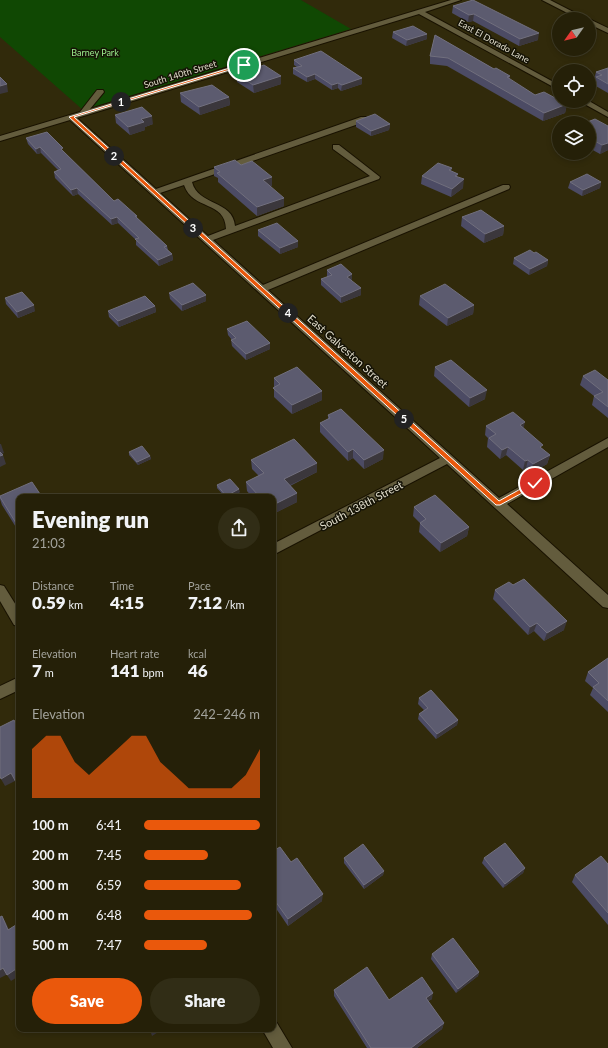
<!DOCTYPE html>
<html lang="en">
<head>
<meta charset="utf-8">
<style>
	body { margin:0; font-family:Lato,sans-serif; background:#312d16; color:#f1f3f6; height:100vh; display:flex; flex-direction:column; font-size:15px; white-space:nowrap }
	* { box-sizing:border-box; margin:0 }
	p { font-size:13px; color:#a3a39c }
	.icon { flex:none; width:22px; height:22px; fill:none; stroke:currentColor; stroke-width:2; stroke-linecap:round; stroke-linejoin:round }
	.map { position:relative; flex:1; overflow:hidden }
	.side { position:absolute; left:16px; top:494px; width:260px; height:538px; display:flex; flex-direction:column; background:#252008; border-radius:8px; box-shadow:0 2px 6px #0003,0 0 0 1px #423e29 }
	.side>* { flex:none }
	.needle { width:26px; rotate:236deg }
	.tools { position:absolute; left:552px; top:12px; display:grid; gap:8px }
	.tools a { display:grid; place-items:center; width:44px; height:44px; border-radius:50%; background:#252008; box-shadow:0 2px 6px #0003,0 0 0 1px #423e29; font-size:20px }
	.pin { position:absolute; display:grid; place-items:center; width:34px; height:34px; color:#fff; margin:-17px; border:2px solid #fff; border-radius:50%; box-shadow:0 1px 4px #0007 }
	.km { position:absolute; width:20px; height:20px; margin:-10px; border-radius:50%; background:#222; color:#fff; font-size:11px; line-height:20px; text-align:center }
	.round { display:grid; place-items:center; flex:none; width:42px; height:42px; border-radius:21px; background:#312d16 }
	.headline { display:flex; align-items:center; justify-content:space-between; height:68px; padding:0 16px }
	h1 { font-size:22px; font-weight:800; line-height:30px }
	.figures { display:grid; grid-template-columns:repeat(3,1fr); gap:6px; height:68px; padding:4px 16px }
	.figures div { display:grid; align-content:center }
	.figures b { font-size:17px; font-weight:800 }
	.figures small { font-size:11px; font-weight:400 }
	.figures p { font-size:11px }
	.chart { height:112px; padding:8px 16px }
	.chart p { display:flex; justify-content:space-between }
	.chart svg { width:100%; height:72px; margin-top:4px; fill:#ea580c; opacity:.7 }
	.primary-button { display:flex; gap:8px; margin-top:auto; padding:8px 16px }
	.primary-button a { flex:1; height:46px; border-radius:24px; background:#ea580c; color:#fff; font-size:16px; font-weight:800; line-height:46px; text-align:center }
	.primary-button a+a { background:#312d16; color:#f1f3f6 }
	ul { padding:0 16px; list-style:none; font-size:13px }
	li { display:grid; grid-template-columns:64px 48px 1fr; align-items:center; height:30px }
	li i { height:10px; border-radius:5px; background:#ea580c }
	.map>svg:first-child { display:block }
	.green { fill:#104803 }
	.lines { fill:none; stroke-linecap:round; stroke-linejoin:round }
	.minor-casing { stroke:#191200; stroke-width:2 }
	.minor { fill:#635c3d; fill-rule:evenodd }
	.wall { fill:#4c4b64 }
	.shaded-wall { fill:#3b373c }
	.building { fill:#5c5b6f; stroke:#716f7d }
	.route { fill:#ea580c; stroke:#fff }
	.labels { text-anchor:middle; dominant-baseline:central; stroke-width:3; stroke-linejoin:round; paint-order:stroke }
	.far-street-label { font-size:9px; fill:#e1ddcb; stroke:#151306 }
	.far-park-label { font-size:9px; fill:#9cee8e; stroke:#151306 }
	.street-label { font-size:11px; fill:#e1ddcb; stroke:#151306 }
</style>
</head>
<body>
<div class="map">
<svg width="608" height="1048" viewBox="0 0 608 1048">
	<rect width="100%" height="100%" fill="#312a0b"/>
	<!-- green -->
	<polygon class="green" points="0,0 301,0 351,29 83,110 0,37"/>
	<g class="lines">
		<defs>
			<g id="minor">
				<path d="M451,0H461L425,12L559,85V90L419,14L77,118L156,189L361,117H367V121L192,182C198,206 233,200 235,226L370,176L333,149V145H339L380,177L379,179L213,240L263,285L503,185H509L510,187L509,189L268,290L499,498L608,438V447L507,504L608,595V608L603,607L447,464L273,555V544L440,458L70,120L0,141V136L80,112L97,90H103L104,92L90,109ZM184,185C193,211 225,200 226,229L208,236L160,193Z"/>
				<polygon points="542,0 550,0 587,19 579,19"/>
				<polygon points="589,19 608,28 608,33 589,24"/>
				<polygon points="579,101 589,101 608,112 608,117"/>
				<polygon points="0,585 4,586 19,610 19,626 14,625 0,601"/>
				<polygon points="19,677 19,690 0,699 0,686"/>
				<polygon points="273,1021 277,1023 292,1048 273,1048 262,1029 273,1029"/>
			</g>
		</defs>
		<!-- minor casing -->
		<use href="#minor" class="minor-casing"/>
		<!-- minor -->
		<use href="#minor" class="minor"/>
	</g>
	<!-- wall -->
	<g class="wall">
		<polygon points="473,0 538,40 519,46 473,21 468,22 452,13 453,6"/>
		<polygon points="393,32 427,34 427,39 406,46 392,38"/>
		<polygon points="435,35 494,69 510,76 509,79 535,95 567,104 565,113 543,121 447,66 430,64 430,56"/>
		<polygon points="294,60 362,78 362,84 341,91 338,88 332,90 315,79 307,82 293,74 293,68 297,67 294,65"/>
		<polygon points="608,68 608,93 594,85 595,81 594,80 596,72"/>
		<polygon points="237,74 281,76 281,84 254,93 237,82"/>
		<polygon points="180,93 229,97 230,105 200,115 181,102"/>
		<polygon points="115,115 153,124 145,127 145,130 130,135 116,123"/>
		<polygon points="356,121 390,124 389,130 371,136 356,127"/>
		<polygon points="589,123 608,126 608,150 600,154 589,148"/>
		<polygon points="26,138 63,151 114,201 137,216 137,218 167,246 168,250 172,254 173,260 159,266 136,245 136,240 118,223 112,225 78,194 73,196 55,178 54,172 58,170 41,153 37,154 28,144"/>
		<polygon points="241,165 272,186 270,186 284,206 257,216 218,182 218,178 214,176 214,167"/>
		<polygon points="452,168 451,171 458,174 457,176 463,188 451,197 421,184 422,176"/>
		<polygon points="570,182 601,182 600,188 582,196 568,188"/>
		<polygon points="462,217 504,226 503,235 484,243 461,226"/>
		<polygon points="258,230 298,241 298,247 280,254 258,236"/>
		<polygon points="534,253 548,260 547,266 529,275 513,264 514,258"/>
		<polygon points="327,270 352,280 352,281 361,295 341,303 321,285 321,279 327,277"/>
		<polygon points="169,293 206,295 206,301 182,311 170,299"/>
		<polygon points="420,296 474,305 473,314 447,326 419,305"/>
		<polygon points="5,298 35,311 18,318 6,304"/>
		<polygon points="155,306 156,312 119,327 109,317 108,311"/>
		<polygon points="227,329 270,343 270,349 246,360 232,346 231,340 232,340 228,335"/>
		<polygon points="435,367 485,399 469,407 434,376"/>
		<polygon points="583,376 608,380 608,418 592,405 594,396 580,385"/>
		<polygon points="274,378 322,400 292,414 274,397"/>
		<polygon points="328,415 383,459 364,469 353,458 348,461 320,432 320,423 328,419"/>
		<polygon points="486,426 524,429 542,449 550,455 547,464 531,473 526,468 523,470 506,455 500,459 487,447 488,438 485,435"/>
		<polygon points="129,452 150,456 151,459 138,465 129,455"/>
		<polygon points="251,460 317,463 317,472 290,486 297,493 297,502 273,514 273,497 252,497 247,491 246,482 259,476 252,469"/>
		<polygon points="217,485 240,492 229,497 225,497 217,488"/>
		<polygon points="0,496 19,497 19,532 2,505 0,499"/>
		<polygon points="414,507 469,527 467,536 440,552 419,532 420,523 413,516"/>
		<polygon points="513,585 564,630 544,641 534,631 528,635 493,599 495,590"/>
		<polygon points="608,658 608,712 590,695 593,688 585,681 588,672"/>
		<polygon points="419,698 458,720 457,725 436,739 418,719 419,714 424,710 418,704"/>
		<polygon points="273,851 291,862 322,901 288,926 273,904"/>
		<polygon points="344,858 384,871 383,875 364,889 344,863"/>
		<polygon points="484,858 525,868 523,873 503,888 482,863"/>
		<polygon points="608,864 608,925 572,882 575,875"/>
		<polygon points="432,954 479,972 478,976 456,993 431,959"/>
		<polygon points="334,990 389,1000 432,999 428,1001 444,1023 442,1029 417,1048 367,1048 334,996"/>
	</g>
	<!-- shaded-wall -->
	<g class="shaded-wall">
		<polygon points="474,14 473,21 468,22 469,15"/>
		<polygon points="539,33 538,40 519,46 520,39"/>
		<polygon points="427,34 427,39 406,46 407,40"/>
		<polygon points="315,74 315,79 307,82 307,77"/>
		<polygon points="281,76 281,84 254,93 253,85"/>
		<polygon points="362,78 362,84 341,91 342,85"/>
		<polygon points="338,83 338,88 332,90 332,85"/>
		<polygon points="7,84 8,92 0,94 0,86"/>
		<polygon points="229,97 230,105 200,115 199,107"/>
		<polygon points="567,104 565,113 543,121 544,113"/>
		<polygon points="152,116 153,124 145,127 145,130 130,135 128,127 141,119"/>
		<polygon points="390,124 389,130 371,136 371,131"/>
		<polygon points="608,143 608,150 600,154 602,145"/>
		<polygon points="40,147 41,153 37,154 36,149"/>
		<polygon points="272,177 272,186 263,189 263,180"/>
		<polygon points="464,179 463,188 451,197 452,189"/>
		<polygon points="601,182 600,188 582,196 583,190"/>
		<polygon points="77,188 78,194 73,196 71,190"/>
		<polygon points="284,198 284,206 257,216 257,207"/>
		<polygon points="117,217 118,223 112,225 111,219"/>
		<polygon points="504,226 503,235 484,243 485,234"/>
		<polygon points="298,241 298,247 280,254 280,248"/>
		<polygon points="172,254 173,260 159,266 158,260"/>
		<polygon points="548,260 547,266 529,275 530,269"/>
		<polygon points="352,274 352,280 347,283 347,277"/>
		<polygon points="361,288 361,295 341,303 341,297"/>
		<polygon points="206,295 206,301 182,311 182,305"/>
		<polygon points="34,305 35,311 18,318 17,312"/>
		<polygon points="474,305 473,314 447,326 448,318"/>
		<polygon points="155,306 156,312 119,327 118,321"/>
		<polygon points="270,343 270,349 246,360 246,354"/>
		<polygon points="487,390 485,399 469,407 470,398"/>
		<polygon points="322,391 322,400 292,414 292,405"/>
		<polygon points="525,422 523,431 520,425"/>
		<polygon points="0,444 1,444 4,453 0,455"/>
		<polygon points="508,447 506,455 500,459 502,450"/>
		<polygon points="353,449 353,458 348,461 348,452"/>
		<polygon points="384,450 383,459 364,469 364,460"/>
		<polygon points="3,455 6,464 0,467 0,456"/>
		<polygon points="550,455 547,464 531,473 533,464"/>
		<polygon points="150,456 151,459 138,465 137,462"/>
		<polygon points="528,460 526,468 523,470 525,461"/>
		<polygon points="317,463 317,472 284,488 284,479"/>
		<polygon points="239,489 240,492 229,497 226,497 226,496"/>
		<polygon points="297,493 297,502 273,514 273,505"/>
		<polygon points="469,527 467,536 440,552 441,543"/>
		<polygon points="567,621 564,630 544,641 547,633"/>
		<polygon points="537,623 534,631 528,635 530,627"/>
		<polygon points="458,720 457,725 436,739 437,734"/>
		<polygon points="11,773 15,781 5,786 1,779"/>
		<polygon points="274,793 275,801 273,802 273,794"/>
		<polygon points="525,868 523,873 503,888 505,884"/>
		<polygon points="384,871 383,875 364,889 364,885"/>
		<polygon points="323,894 322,901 288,926 288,919"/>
		<polygon points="2,916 6,923 12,936 8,930"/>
		<polygon points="19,967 19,976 11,981 7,975"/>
		<polygon points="3,968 8,974 0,978 0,970"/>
		<polygon points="479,972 478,976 456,993 458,989"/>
		<polygon points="433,993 432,999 424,1004 426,998"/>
		<polygon points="444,1023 442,1029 417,1048 411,1048"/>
		<polygon points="152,1029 163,1029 152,1036 150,1030"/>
	</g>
	<!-- building -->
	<g class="building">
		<polygon points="473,0 539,33 520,39 474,14 469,15 453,6"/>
		<polygon points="413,26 427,34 407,40 393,32"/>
		<polygon points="435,35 494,69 496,68 510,76 507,77 535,95 544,92 559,100 559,101 561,101 567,104 544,113 448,58 430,56"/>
		<polygon points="321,51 362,78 342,85 338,83 332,85 315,74 307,77 293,68 302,66 294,60"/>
		<polygon points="264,65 281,76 253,85 237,74"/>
		<polygon points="608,68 608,84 596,77 602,75 596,72"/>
		<polygon points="0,77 7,84 0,86"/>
		<polygon points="212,85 229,97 199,107 180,93"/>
		<polygon points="142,107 152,116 141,119 144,122 128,127 115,115"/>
		<polygon points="375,114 390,124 371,131 356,121"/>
		<polygon points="595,119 608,126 608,143 602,145 589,138 589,123 585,123"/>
		<polygon points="47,132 63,148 61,149 114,201 118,199 137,216 135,216 167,246 164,247 172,254 158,260 135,239 139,238 117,217 111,219 77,188 71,190 54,172 61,169 40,147 36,149 26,138"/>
		<polygon points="235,160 241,165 252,161 272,177 263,180 284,198 257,207 217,173 220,172 214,167"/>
		<polygon points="438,163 452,168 449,170 458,174 455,176 464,179 452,189 422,176"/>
		<polygon points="587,174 601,182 583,190 570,182"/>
		<polygon points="481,210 504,226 485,234 462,217"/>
		<polygon points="277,223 298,241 280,248 258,230"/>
		<polygon points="530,250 534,253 536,252 548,260 530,269 514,258"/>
		<polygon points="341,264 352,274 347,277 361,288 341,297 321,279 332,275 327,270"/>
		<polygon points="193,283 206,295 182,305 169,293"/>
		<polygon points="445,284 474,305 448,318 420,296"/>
		<polygon points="22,292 34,305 17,312 5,298"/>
		<polygon points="145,296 155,306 118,321 108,311"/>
		<polygon points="247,321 270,343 246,354 231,340 236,338 227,329"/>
		<polygon points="451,360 487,390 470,398 435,367"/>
		<polygon points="297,367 322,391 292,405 273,388 280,384 274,378"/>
		<polygon points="595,370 608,380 608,407 594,396 603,392 583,376"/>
		<polygon points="341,409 384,450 364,460 353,449 348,452 320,423 330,418 328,415"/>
		<polygon points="513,412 525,422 520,425 543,445 540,447 550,455 533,464 528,460 525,461 508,447 502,450 489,438 496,434 486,426"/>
		<polygon points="294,439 317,463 284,479 297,493 273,505 273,497 260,497 246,482 264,473 251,460"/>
		<polygon points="142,446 150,456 137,462 129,452"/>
		<polygon points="0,452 3,455 0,456"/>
		<polygon points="230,479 239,489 226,496 217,485"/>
		<polygon points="32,482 42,497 19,497 19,528 0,497 0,496"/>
		<polygon points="435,495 469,527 441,543 420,523 426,519 414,507"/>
		<polygon points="524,579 567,621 547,633 537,623 530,627 495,590 509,582 513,585"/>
		<polygon points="608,658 608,701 593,687 599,683 588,672"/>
		<polygon points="431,690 458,720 437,734 419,714 428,708 419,698"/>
		<polygon points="14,720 19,730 19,788 11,773 1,779 0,776 0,727"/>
		<polygon points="505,843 525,868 505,884 484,858"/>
		<polygon points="363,844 384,871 364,885 344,858"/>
		<polygon points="280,847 291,862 297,858 323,894 288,919 273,898 273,851"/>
		<polygon points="601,856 608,864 608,913 575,875"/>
		<polygon points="2,916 8,930 19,923 19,967 7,975 3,968 0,970 0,917"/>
		<polygon points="453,938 479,972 458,989 432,954"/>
		<polygon points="367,967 389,1000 422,977 433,993 426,998 444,1023 411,1048 371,1048 334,990"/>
	</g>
	<!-- route -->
	<polygon class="route" points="243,64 246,65 74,117 499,501 533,482 537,482 537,485 500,505 496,505 69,117"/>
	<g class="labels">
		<!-- far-street labels -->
		<g class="far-street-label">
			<text transform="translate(494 41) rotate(29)">East El Dorado Lane</text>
			<text transform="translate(180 74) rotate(-17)">South 140th Street</text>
		</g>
		<!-- far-park labels -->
		<g class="far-park-label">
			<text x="95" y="52">Barney Park</text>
		</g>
		<!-- street labels -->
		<g class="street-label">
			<text transform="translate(348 351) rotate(42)">East Galveston Street</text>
			<text transform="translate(361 505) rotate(-28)">South 138th Street</text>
		</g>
	</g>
</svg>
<div class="tools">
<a><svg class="needle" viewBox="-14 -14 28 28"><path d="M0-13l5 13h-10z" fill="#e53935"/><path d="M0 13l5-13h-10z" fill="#a3a39c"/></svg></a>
<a><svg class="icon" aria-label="locate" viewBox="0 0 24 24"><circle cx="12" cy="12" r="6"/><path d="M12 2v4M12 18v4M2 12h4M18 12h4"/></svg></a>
<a><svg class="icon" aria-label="layers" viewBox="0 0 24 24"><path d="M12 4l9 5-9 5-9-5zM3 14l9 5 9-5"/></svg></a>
</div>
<div class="pin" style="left:244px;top:65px;background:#1e9e55"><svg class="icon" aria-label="arrive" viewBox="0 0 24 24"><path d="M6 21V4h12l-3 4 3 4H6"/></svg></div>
<div class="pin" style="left:535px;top:483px;background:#d93025"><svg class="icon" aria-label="check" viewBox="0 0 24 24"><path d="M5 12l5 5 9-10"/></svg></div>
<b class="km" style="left:121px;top:102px">1</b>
<b class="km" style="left:114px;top:156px">2</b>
<b class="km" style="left:193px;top:228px">3</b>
<b class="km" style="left:288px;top:313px">4</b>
<b class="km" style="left:404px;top:419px">5</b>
<section class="side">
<div class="headline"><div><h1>Evening run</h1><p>21:03</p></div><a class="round"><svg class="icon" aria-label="share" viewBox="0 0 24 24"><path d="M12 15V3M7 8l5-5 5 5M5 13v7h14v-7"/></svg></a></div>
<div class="figures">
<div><p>Distance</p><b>0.59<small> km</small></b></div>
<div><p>Time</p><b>4:15</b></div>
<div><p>Pace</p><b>7:12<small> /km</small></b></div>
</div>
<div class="figures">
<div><p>Elevation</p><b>7<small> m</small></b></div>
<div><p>Heart rate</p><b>141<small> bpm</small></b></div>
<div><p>kcal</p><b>46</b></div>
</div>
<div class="chart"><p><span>Elevation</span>242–246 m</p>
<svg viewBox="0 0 160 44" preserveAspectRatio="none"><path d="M0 44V14L10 6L20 6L30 22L40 30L50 22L60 14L70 6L80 6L90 22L100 30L110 38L120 38L130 38L140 38L150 30L160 14V44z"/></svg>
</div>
<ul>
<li><b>100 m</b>6:41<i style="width:100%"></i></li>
<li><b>200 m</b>7:45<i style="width:55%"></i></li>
<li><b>300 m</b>6:59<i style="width:84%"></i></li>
<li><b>400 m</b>6:48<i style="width:93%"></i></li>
<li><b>500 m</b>7:47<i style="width:54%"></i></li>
</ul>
<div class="primary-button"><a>Save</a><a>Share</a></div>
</section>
</div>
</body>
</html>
